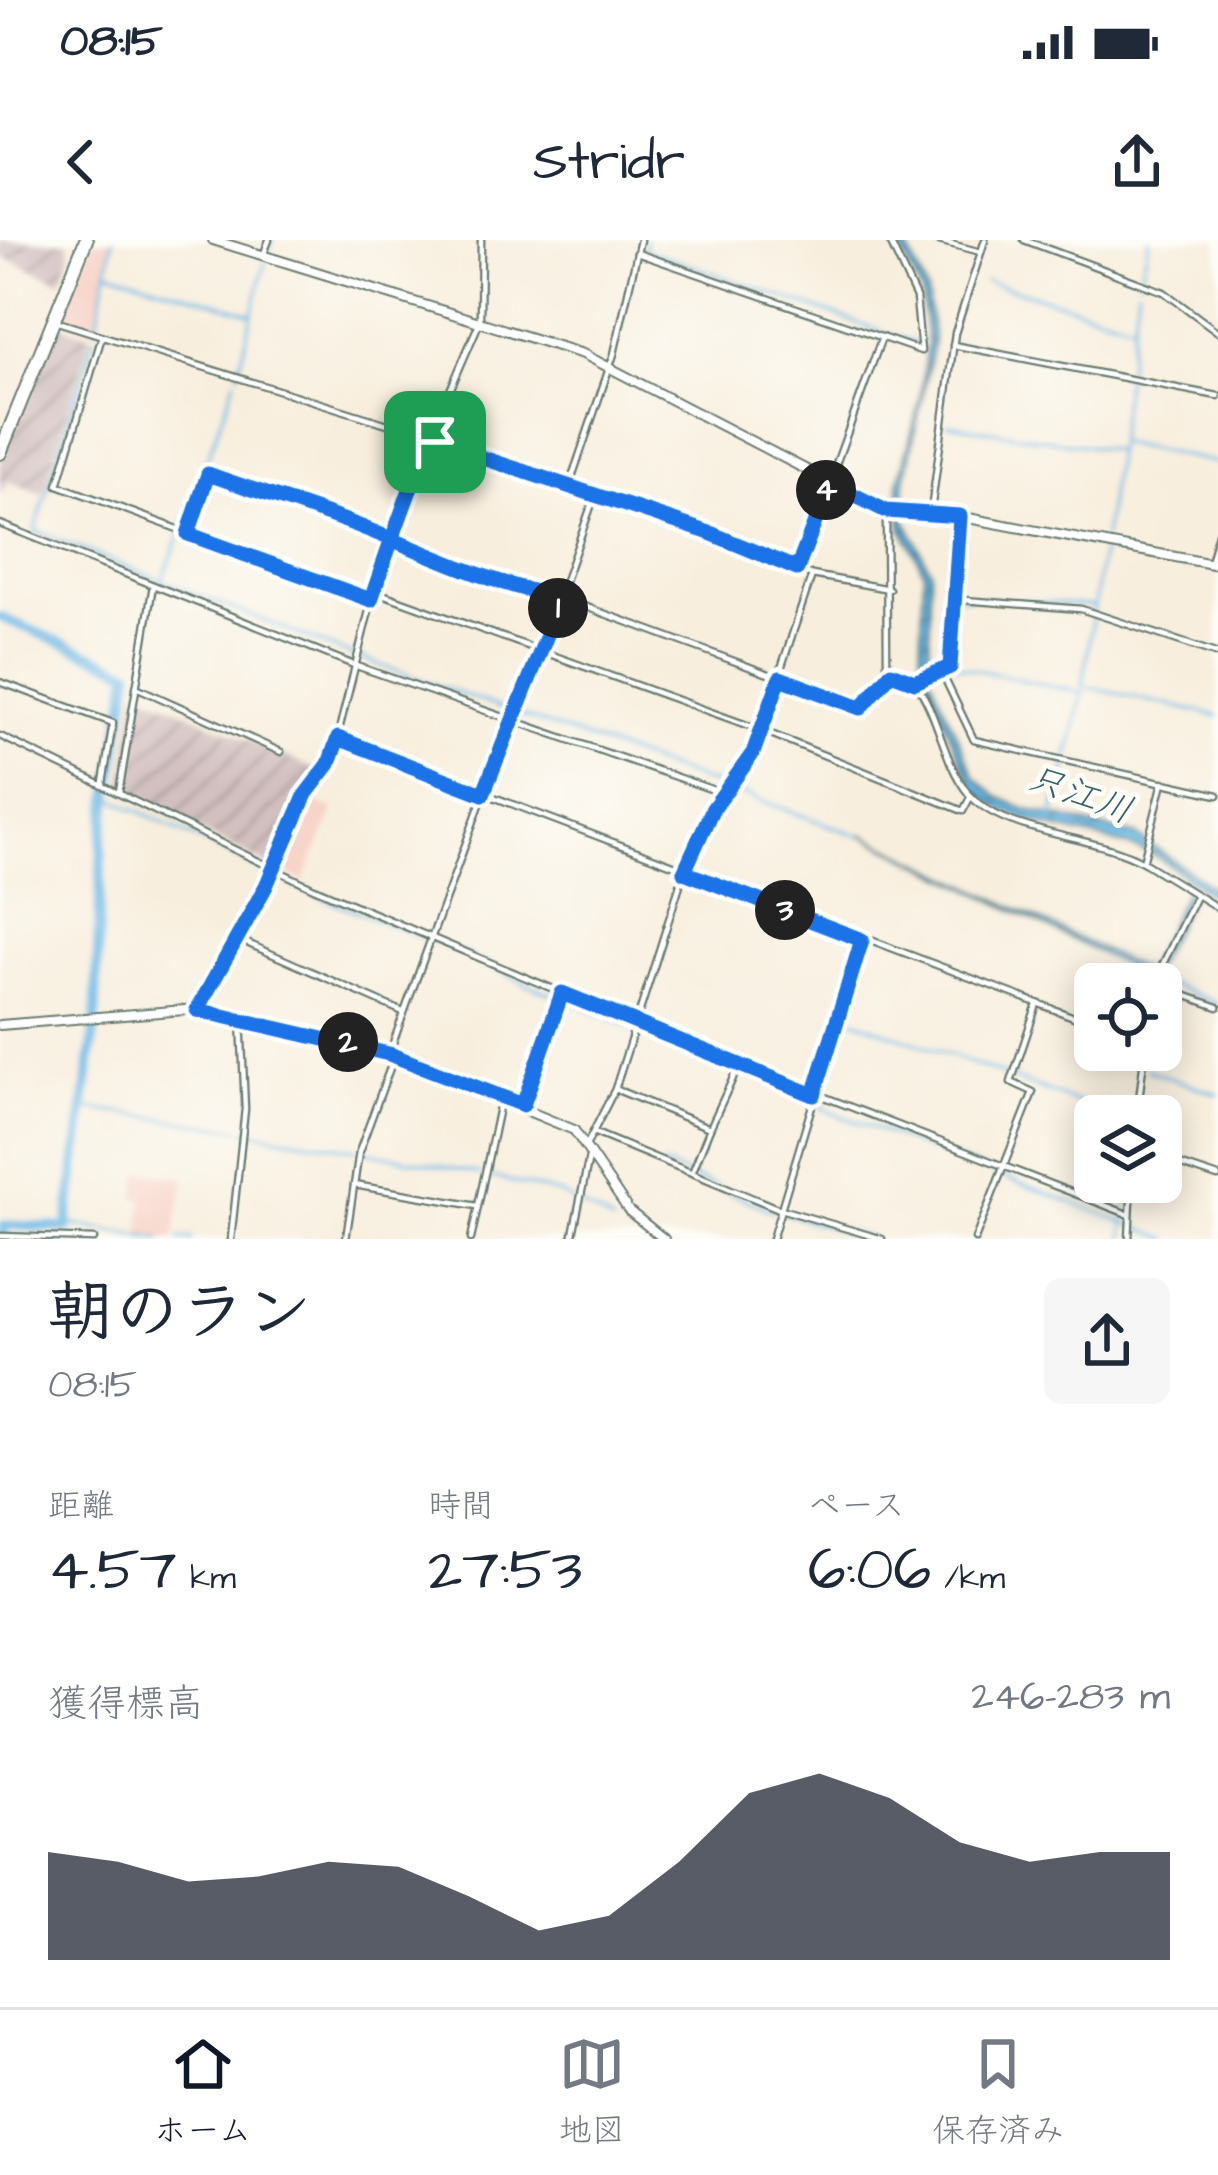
<!DOCTYPE html>
<html lang="ja">
<head>
<meta charset="utf-8">
<style>
	body { margin:0; font-family:"Architects Daughter","Klee One",sans-serif; background:#f6f6f7; color:#1f2937; height:100vh; display:flex; flex-direction:column; font-size:45px; white-space:nowrap }
	* { box-sizing:border-box; margin:0 }
	p { font-size:39px; color:#747a83 }
	.icon { flex:none; width:66px; height:66px; fill:none; stroke:currentColor; stroke-width:2; stroke-linecap:round; stroke-linejoin:round }
	.map { position:relative; height:999px; overflow:hidden }
	.side { display:flex; flex-direction:column; background:#fff; flex:1 }
	.side>* { flex:none }
	.controls { position:absolute; left:1074px; top:723px; display:grid; gap:24px }
	.controls a { display:grid; place-items:center; width:108px; height:108px; border-radius:18px; background:#fff; box-shadow:0 6px 30px #0003; font-size:60px }
	.pin { position:absolute; display:grid; place-items:center; width:102px; height:102px; color:#fff; margin:-51px; border-radius:24px; box-shadow:0 6px 18px #0006 }
	.km { position:absolute; width:60px; height:60px; margin:-30px; border-radius:50%; background:#222; color:#fff; font-size:33px; line-height:60px; text-align:center }
	.round { display:grid; place-items:center; flex:none; width:126px; height:126px; border-radius:18px; background:#f6f6f7 }
	.summary { display:flex; align-items:center; justify-content:space-between; height:204px; padding:0 48px }
	h1 { font-size:66px; font-weight:600; line-height:90px }
	.figures { display:grid; grid-template-columns:repeat(3,1fr); gap:18px; height:204px; padding:12px 48px }
	.figures div { display:grid; align-content:center }
	.figures b { font-size:60px; font-weight:600 }
	.figures small { font-size:33px; font-weight:400 }
	.figures p { font-size:33px }
	.chart { height:336px; padding:24px 48px }
	.chart p { display:flex; justify-content:space-between }
	.chart svg { width:100%; height:216px; margin-top:12px; fill:#111827; opacity:.7 }
	.status { display:flex; justify-content:space-between; align-items:center; height:84px; padding:0 60px; background:#fff; direction:ltr }
	.status svg { height:33px; fill:currentColor }
	header { display:flex; justify-content:space-between; align-items:center; height:156px; padding:0 48px; background:#fff; font-size:54px; font-weight:600 }
	.tab-bar { display:flex; justify-content:space-around; align-items:center; height:168px; border-top:3px solid #e0e1e3; background:#fff; font-size:33px; color:#747a83 }
	.tab-bar a { display:grid; justify-items:center; gap:6px }
	.tab-bar .current { color:#111827 }
	.map>svg:first-child { display:block }
	.built { fill:#f7d1c6 }
	.industrial { fill:url(#industrial-furrows) }
	.water { fill:url(#water-waves); stroke:#457a8c; stroke-width:3 }
	.lines { fill:none; stroke-linecap:round; stroke-linejoin:round }
	.stream { stroke:#6bb7e4; stroke-width:3 }
	.river { stroke:#6bb7e4; stroke-width:10 }
	.minor-casing { stroke:#6b7b6f; stroke-width:9 }
	.tertiary-casing { stroke:#6b7b6f; stroke-width:12 }
	.trunk-casing { stroke:#6b7b6f; stroke-width:16 }
	.minor { stroke:#fff; stroke-width:4.5 }
	.tertiary { stroke:#fff; stroke-width:8 }
	.trunk { stroke:#fff; stroke-width:12 }
	.route-casing { stroke:#fff; stroke-width:24 }
	.route { stroke:#1a73e8; stroke-width:15 }
	.labels { text-anchor:middle; dominant-baseline:central; stroke-width:10; stroke-linejoin:round; paint-order:stroke }
	.water-label { font-size:36px; font-style:italic; fill:#366269; stroke:#fdfcf7 }
</style>
</head>
<body>
<div class="status"><b>08:15</b><svg viewBox="0 0 49 12"><path d="M0 12V9h3v3zM5 12V6h3v6zM10 12V3h3v9zM15 12V0h3v12zM26 1h20v11H26zM47 4h2v5h-2z"/></svg></div>
<header><svg class="icon" aria-label="back" viewBox="0 0 24 24"><path d="M15 5l-7 7 7 7"/></svg>Stridr<svg class="icon" aria-label="share" viewBox="0 0 24 24"><path d="M12 15V3M7 8l5-5 5 5M5 13v7h14v-7"/></svg></header>
<div class="map">
<svg width="1218" height="999" viewBox="0 0 1218 999">
	<defs>
		<pattern id="industrial-furrows" width="10" height="10" patternUnits="userSpaceOnUse" patternTransform="scale(3)"><rect width="10" height="10" fill="#d2bfbf"/><path d="M-1 1l2-2M0 10L10 0M9 11l2-2" fill="none" stroke="#aa9c9c"/></pattern>
		<pattern id="water-waves" width="16" height="10" patternUnits="userSpaceOnUse" patternTransform="scale(3)"><rect width="16" height="10" fill="#6bb7e4"/><path d="M0 5q4-4 8 0t8 0" fill="none" stroke="#5796ba"/></pattern>
	</defs>
	<rect width="100%" height="100%" fill="#fdfcf7"/>
	<filter id="ink" filterUnits="userSpaceOnUse"><feTurbulence type="fractalNoise" baseFrequency=".00833" numOctaves="2"/><feDisplacementMap in="SourceGraphic" scale="24" xChannelSelector="R" yChannelSelector="G"/><feConvolveMatrix kernelMatrix="1 2 1 2 8 2 1 2 1" color-interpolation-filters="sRGB"/></filter>
	<filter id="wash" filterUnits="userSpaceOnUse"><feTurbulence type="fractalNoise" baseFrequency=".004" numOctaves="4" result="noise"/><feDisplacementMap in="SourceGraphic" scale="48" xChannelSelector="R" yChannelSelector="G"/><feGaussianBlur stdDeviation="2.7" result="paint"/><feColorMatrix in="noise" values="0 0 0 0 0 0 0 0 0 0 0 0 0 0 0 0 0 1.4 0 .05"/><feComposite in="paint" operator="in"/></filter>
	<g filter="url(#wash)">
		<rect width="100%" height="100%" fill="#f8eedd"/>
		<!-- built -->
		<g class="built">
			<polygon points="93,0 110,0 111,19 93,90 60,79"/>
			<polygon points="307,559 334,570 304,641 276,629"/>
			<polygon points="140,932 185,938 174,999 140,998 143,960 135,957"/>
		</g>
		<!-- industrial -->
		<g class="industrial">
			<polygon points="0,0 68,1 70,14 61,41 0,16"/>
			<polygon points="57,84 91,95 43,254 7,241 0,257 0,224"/>
			<polygon points="137,450 320,532 304,554 272,627 121,551"/>
		</g>
		<!-- water -->
		<g class="water">
			<path d="M897,0H904L927,52L933,102L904,245L906,281L930,330L929,433L975,537L996,556L1027,570L1137,596L1218,651V660C1197,647 1177,628 1157,617C1112,593 995,589 970,541L921,427L924,331L902,287L899,242L920,161L927,102L922,54Z"/>
			<polygon points="861,594 1146,731 1185,652 1191,656 1149,738"/>
		</g>
		<g class="lines">
			<!-- stream -->
			<g class="stream">
				<polyline points="646,0 644,9 918,104"/>
				<polyline points="268,13 273,0"/>
				<polyline points="110,31 252,74"/>
				<polyline points="1140,40 1149,0"/>
				<polyline points="985,41 1133,84"/>
				<polyline points="96,90 113,0"/>
				<polyline points="94,98 35,291 351,415 860,596"/>
				<polyline points="238,133 265,23"/>
				<polyline points="948,184 1113,210"/>
				<polyline points="1120,203 1218,223"/>
				<polyline points="182,289 235,141"/>
				<polyline points="1104,297 1138,49"/>
				<polyline points="1102,309 1083,446 1218,476"/>
				<polyline points="163,338 180,295"/>
				<polyline points="957,356 1091,366"/>
				<polyline points="955,425 1083,453"/>
				<polyline points="1068,517 1082,456"/>
				<polyline points="110,557 313,654 473,717"/>
				<polyline points="1052,580 1067,524"/>
				<polyline points="482,721 522,742 815,861 830,872 1169,999"/>
				<polyline points="1148,736 1218,764"/>
				<polyline points="844,776 1114,876"/>
				<polyline points="1147,830 1218,854"/>
				<polyline points="84,868 239,889"/>
				<polyline points="246,891 356,909"/>
				<polyline points="362,910 480,934"/>
				<polyline points="663,925 773,971"/>
				<polyline points="488,936 560,954 613,983"/>
				<polyline points="1127,969 1129,942"/>
				<polyline points="782,973 871,999"/>
				<polyline points="68,984 160,999"/>
				<polyline points="67,988 69,992"/>
				<polyline points="630,991 648,999"/>
				<polyline points="178,999 192,999"/>
				<polyline points="1124,999 1124,977"/>
			</g>
			<!-- river -->
			<polyline class="river" points="0,377 130,431 102,603 95,786 67,988 4,985 4,999"/>
		</g>
	</g>
	<g filter="url(#ink)">
		<g class="lines">
			<defs>
				<g id="minor">
					<polyline points="935,0 981,12"/>
					<polyline points="1024,0 1164,52 1218,92"/>
					<polyline points="637,13 921,111 916,58 889,0"/>
					<polyline points="263,16 269,0"/>
					<polyline points="58,82 423,195 710,293 812,335 889,349"/>
					<polyline points="102,96 58,245 371,360"/>
					<polyline points="953,105 1218,156"/>
					<polyline points="569,246 614,114 640,0"/>
					<polyline points="886,271 887,424 905,442 940,433"/>
					<polyline points="931,271 955,93 985,0"/>
					<polyline points="0,284 354,425 725,554"/>
					<path d="M188,294L208,234C427,309 643,386 859,468L867,465L891,433"/>
					<polyline points="1210,323 1218,293"/>
					<polyline points="798,329 882,97"/>
					<polyline points="374,351 761,490 963,571 971,556"/>
					<polyline points="951,359 1081,369 1218,414"/>
					<polyline points="942,433 974,500 1218,555"/>
					<polyline points="942,433 950,427 960,276"/>
					<polyline points="0,442 113,483 103,543"/>
					<path d="M915,442C939,475 943,522 968,553C1002,595 1096,595 1143,622"/>
					<polyline points="136,447 281,512"/>
					<polyline points="516,481 595,255"/>
					<polyline points="0,496 314,648 636,784 1130,975"/>
					<polyline points="338,498 1095,785"/>
					<polyline points="1163,542 1143,622 1218,668"/>
					<polyline points="119,553 153,345"/>
					<polyline points="238,699 403,772"/>
					<polyline points="1153,744 1196,656"/>
					<polyline points="1161,747 1218,767"/>
					<polyline points="197,769 266,646 306,554 333,514 374,351 429,199 480,81 481,0"/>
					<polyline points="389,814 510,482"/>
					<polyline points="615,849 710,888 692,933"/>
					<polyline points="523,865 562,753"/>
					<polyline points="1137,876 1145,810"/>
					<polyline points="710,888 739,825"/>
					<polyline points="595,893 777,968 882,999"/>
					<polyline points="587,904 615,849 684,632 712,570 753,513 812,335"/>
					<polyline points="1161,918 1218,937"/>
					<polyline points="354,945 477,966"/>
					<polyline points="0,996 94,999"/>
					<polyline points="231,999 245,869 241,778"/>
					<polyline points="346,999 359,912 394,817"/>
					<polyline points="471,999 501,858"/>
					<polyline points="572,999 589,917"/>
					<polyline points="772,999 862,699"/>
					<polyline points="975,999 1033,852 1011,842 1037,764"/>
					<polyline points="1129,999 1132,942"/>
				</g>
				<g id="tertiary">
					<polyline points="213,0 583,114 886,271 931,271 1218,325"/>
					<polyline points="0,785 197,769 389,814 574,890 629,971 664,999"/>
				</g>
				<polyline id="trunk" points="0,213 86,0"/>
			</defs>
			<!-- minor casing -->
			<use href="#minor" class="minor-casing"/>
			<!-- tertiary casing -->
			<use href="#tertiary" class="tertiary-casing"/>
			<!-- trunk casing -->
			<use href="#trunk" class="trunk-casing"/>
			<!-- minor -->
			<use href="#minor" class="minor"/>
			<!-- tertiary -->
			<use href="#tertiary" class="tertiary"/>
			<!-- trunk -->
			<use href="#trunk" class="trunk"/>
		</g>
	</g>
	<g class="lines" filter="url(#ink)">
		<defs>
			<path id="route" d="M435,202L429,199C409,252 389,306 371,360L188,294L208,234C258,252 310,267 359,286C425,312 492,345 562,358L483,554L338,498L329,524L306,554L266,646L197,770L389,814L523,865L562,753L814,855L862,700L684,632L712,570L753,513L780,438L861,468L891,433L915,442L950,427L960,276L886,271L830,243L797,329L710,293L435,202"/>
		</defs>
		<!-- route casing -->
		<use href="#route" class="route-casing"/>
		<!-- route -->
		<use href="#route" class="route"/>
	</g>
	<g class="labels">
		<!-- water labels -->
		<g class="water-label">
			<text transform="translate(1080 555) rotate(20)">只江川</text>
		</g>
	</g>
</svg>
<div class="controls">
<a><svg class="icon" aria-label="locate" viewBox="0 0 24 24"><circle cx="12" cy="12" r="6"/><path d="M12 2v4M12 18v4M2 12h4M18 12h4"/></svg></a>
<a><svg class="icon" aria-label="layers" viewBox="0 0 24 24"><path d="M12 4l9 5-9 5-9-5zM3 14l9 5 9-5"/></svg></a>
</div>
<div class="pin" style="left:435px;top:202px;background:#1e9e55"><svg class="icon" aria-label="arrive" viewBox="0 0 24 24"><path d="M6 21V4h12l-3 4 3 4H6"/></svg></div>
<b class="km" style="left:558px;top:368px">1</b>
<b class="km" style="left:348px;top:802px">2</b>
<b class="km" style="left:785px;top:670px">3</b>
<b class="km" style="left:826px;top:250px">4</b>
</div>
<section class="side">
<div class="summary"><div><h1>朝のラン</h1><p>08:15</p></div><a class="round"><svg class="icon" aria-label="share" viewBox="0 0 24 24"><path d="M12 15V3M7 8l5-5 5 5M5 13v7h14v-7"/></svg></a></div>
<div class="figures">
<div><p>距離</p><b>4.57<small> km</small></b></div>
<div><p>時間</p><b>27:53</b></div>
<div><p>ペース</p><b>6:06<small> /km</small></b></div>
</div>
<div class="chart"><p><span>獲得標高</span>246–283 m</p>
<svg viewBox="0 0 160 44" preserveAspectRatio="none"><path d="M0 44V22L10 24L20 28L30 27L40 24L50 25L60 31L70 38L80 35L90 24L100 10L110 6L120 11L130 20L140 24L150 22L160 22V44z"/></svg>
</div>
</section>
<nav class="tab-bar">
<a class="current"><svg class="icon" aria-label="home" viewBox="0 0 24 24"><path d="M3 11l9-7 9 7M6 9v11h12V9"/></svg>ホーム</a>
<a><svg class="icon" aria-label="map" viewBox="0 0 24 24"><path d="M3 6l6-2 6 2 6-2v14l-6 2-6-2-6 2zM9 4v14M15 6v14"/></svg>地図</a>
<a><svg class="icon" aria-label="saved" viewBox="0 0 24 24"><path d="M7 4h10v16l-5-4-5 4z"/></svg>保存済み</a>
</nav>
</body>
</html>
